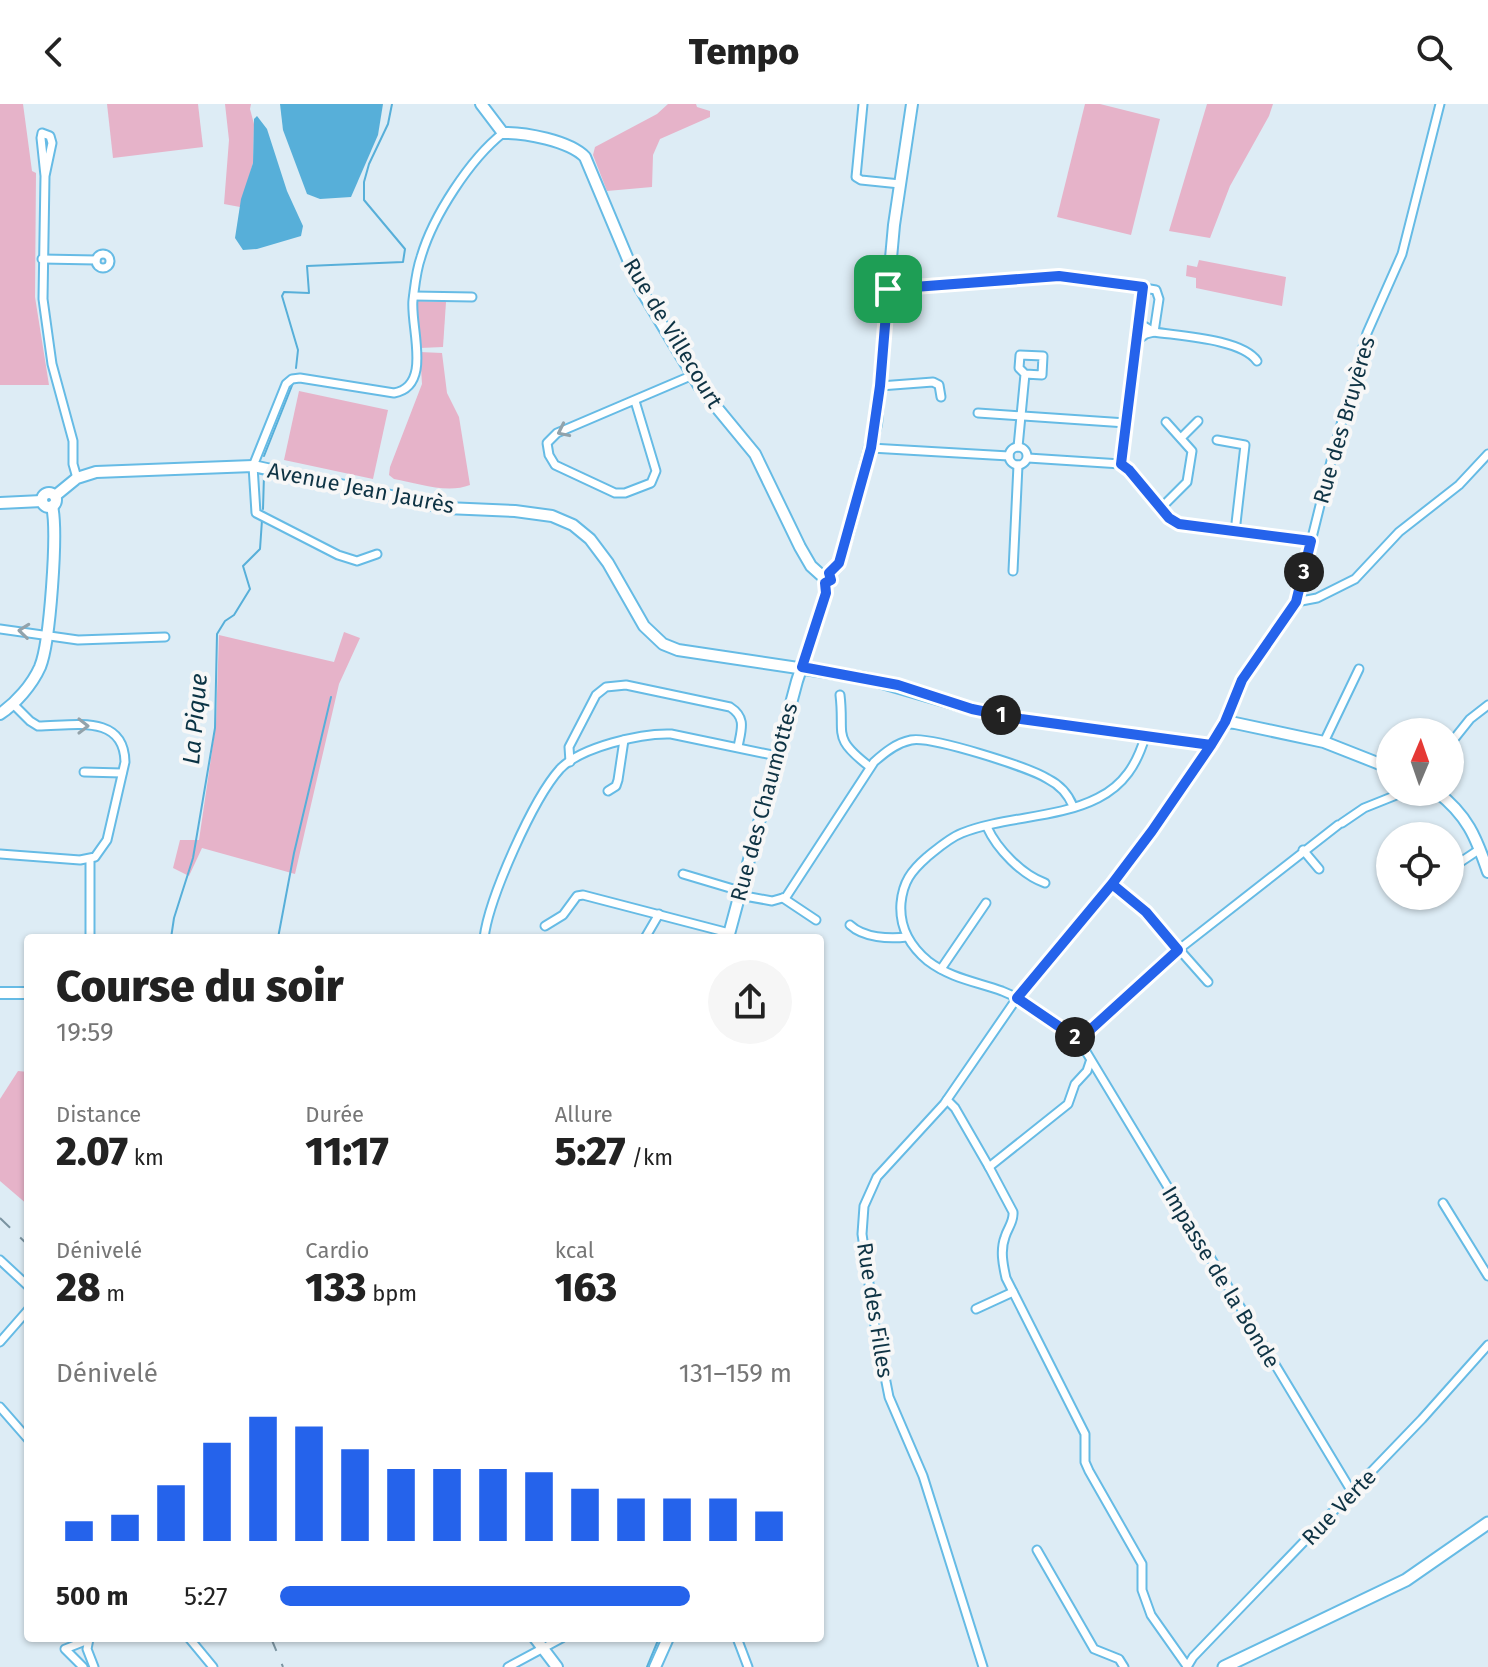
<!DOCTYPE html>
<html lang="fr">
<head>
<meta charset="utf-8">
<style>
	body { margin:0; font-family:"Fira Sans",sans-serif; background:#f6f6f6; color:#222; height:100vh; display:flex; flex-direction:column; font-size:30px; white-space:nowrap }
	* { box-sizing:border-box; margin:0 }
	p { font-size:26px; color:#767676 }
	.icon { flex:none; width:44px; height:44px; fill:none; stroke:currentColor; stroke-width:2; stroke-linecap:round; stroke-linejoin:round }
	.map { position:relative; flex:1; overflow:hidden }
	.drawer { position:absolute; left:24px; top:830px; width:800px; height:708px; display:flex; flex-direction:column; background:#fff; border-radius:8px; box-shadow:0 2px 6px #0004 }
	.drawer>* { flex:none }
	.needle { width:52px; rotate:2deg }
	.buttons { position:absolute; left:1376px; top:614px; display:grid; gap:16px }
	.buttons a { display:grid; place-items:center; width:88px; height:88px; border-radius:50%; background:#fff; box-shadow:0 2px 6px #0004; font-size:40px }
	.pin { position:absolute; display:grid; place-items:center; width:68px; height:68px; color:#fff; margin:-34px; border-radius:16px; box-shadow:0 4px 12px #0006 }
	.km { position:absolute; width:40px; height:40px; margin:-20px; border-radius:50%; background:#222; color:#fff; font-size:22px; line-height:40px; text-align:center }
	.round { display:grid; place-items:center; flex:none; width:84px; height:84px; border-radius:42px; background:#f6f6f6 }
	.headline { display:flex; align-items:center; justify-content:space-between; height:136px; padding:0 32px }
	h1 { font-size:44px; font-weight:800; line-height:60px }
	.figures { display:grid; grid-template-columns:repeat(3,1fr); gap:12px; height:136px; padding:8px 32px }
	.figures div { display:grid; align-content:center }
	.figures b { font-size:40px; font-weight:800 }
	.figures small { font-size:22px; font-weight:400 }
	.figures p { font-size:22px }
	.chart { height:224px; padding:16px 32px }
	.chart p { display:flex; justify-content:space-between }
	.chart svg { width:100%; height:144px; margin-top:8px; stroke:#2563eb; stroke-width:6 }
	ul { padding:0 32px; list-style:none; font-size:26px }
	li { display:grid; grid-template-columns:128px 96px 1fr; align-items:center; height:60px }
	li i { height:20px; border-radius:10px; background:#2563eb }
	header { display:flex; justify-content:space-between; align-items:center; height:104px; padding:0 32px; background:#fff; font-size:36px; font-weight:800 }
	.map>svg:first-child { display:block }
	.green { fill:#e6b3c9 }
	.water { fill:#57afd9 }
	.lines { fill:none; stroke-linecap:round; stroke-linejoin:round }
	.stream { stroke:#57afd9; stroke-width:2 }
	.street-casing { stroke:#66bbe5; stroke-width:11 }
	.secondary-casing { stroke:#66bbe5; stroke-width:14 }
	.primary-casing { stroke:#66bbe5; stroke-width:15 }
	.street { stroke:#fff; stroke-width:7 }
	.secondary { stroke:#fff; stroke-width:10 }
	.primary { stroke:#fff; stroke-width:11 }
	.rail { stroke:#7b94a1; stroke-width:2; stroke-dasharray:14 14; stroke-linecap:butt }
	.oneway { stroke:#93a3ab }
	.route-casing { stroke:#fff; stroke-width:16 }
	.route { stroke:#2563eb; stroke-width:10 }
	.labels { text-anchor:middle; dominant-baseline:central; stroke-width:8; stroke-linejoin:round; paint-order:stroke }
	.street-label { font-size:22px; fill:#0e3344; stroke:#f7f7f7 }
	.water-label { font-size:24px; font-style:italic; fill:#0b3445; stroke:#f7f7f7 }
</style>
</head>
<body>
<header><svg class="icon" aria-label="back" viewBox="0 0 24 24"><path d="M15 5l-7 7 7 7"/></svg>Tempo<svg class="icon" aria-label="search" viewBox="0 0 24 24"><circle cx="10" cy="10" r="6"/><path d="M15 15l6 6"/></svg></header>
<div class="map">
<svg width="1488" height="1563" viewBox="0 0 1488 1563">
	<rect width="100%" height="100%" fill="#ddecf5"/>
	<!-- green -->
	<g class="green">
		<polygon points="0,0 23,0 32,67 36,69 35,193 49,281 0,281"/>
		<polygon points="107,0 198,0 203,43 113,54"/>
		<polygon points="225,0 251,0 250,5 254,20 253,59 240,103 224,100 229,36"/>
		<polygon points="668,0 696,0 697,3 710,7 710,13 660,35 653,51 652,83 607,87 593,51 595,43 657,10"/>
		<polygon points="1085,0 1100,0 1160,15 1131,131 1057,113"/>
		<polygon points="1207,0 1273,0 1269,12 1230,82 1210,134 1169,127"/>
		<polygon points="1199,156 1286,173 1282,202 1196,184 1196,174 1186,172 1187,161 1197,163"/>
		<polygon points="416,197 446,198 443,243 420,244"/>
		<path d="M420,248L442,249L447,289L459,313L470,381C447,390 417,379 394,375L389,371L390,363L422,280Z"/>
		<polygon points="299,287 388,306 373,375 284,356"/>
		<polygon points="344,528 360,534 339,580 295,770 202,744 189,772 173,764 180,736 199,736 216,620 219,531 334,558"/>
		<polygon points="18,967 28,968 28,1101 0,1077 0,995"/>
	</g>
	<!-- water -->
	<g class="water">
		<polygon points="280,0 383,0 378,31 351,93 320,95 307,90 283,26"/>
		<polygon points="257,12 267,25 287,87 303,122 301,132 257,145 243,146 235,134 241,95 253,59 254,15"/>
	</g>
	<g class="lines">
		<!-- stream -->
		<g class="stream">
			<polyline points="296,264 298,246 282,192 284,188 309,189 307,162 403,158 405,145 364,96 364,78 369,60 388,20 392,0"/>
			<polyline points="264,352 293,279"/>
			<polyline points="263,405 264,371"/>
			<polyline points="171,834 174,814 193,754 215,624 217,530 225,517 234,511 250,485 243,462 260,445 262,416"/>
			<polyline points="278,834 294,749 331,593"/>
			<polyline points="647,1563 659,1534"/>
		</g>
		<defs>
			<g id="street">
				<polyline points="863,0 856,73 861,76 900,80"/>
				<polyline points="45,72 41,34 42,29 50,32 52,39 45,72 43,195 52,260 73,337 73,360 77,374"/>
				<circle cx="103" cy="157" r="7"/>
				<polyline points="42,155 96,156"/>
				<polyline points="888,185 1072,172 1156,186 1159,195 1154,228 1146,230 1136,237"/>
				<polyline points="414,192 472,193"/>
				<polyline points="1138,225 1143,183"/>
				<polyline points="880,282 933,278 939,281 941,293"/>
				<polyline points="635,297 656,367 651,379 625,389 615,389 555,361 549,351 547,339 557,329 693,271"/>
				<polyline points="978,309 1126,319"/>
				<polyline points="1181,334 1198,317"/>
				<polyline points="1217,336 1245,341 1235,428"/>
				<circle cx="1018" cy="352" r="9"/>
				<polyline points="1018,343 1025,270 1042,271 1043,252 1020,251 1019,264 1025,270"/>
				<polyline points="871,344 1009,352"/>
				<polyline points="1028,354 1121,360 1129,366 1169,414 1185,422 1311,437"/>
				<path d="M1121,360L1137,225L1144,222L1154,228C1180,232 1242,235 1257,257"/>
				<polyline points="1161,404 1187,378 1192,347 1166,318"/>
				<path d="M377,450L357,457L338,451L256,409L253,362L286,280L292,275L300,274L394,289C433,282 410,223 413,196C415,181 416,167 421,153C433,112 470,55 503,29"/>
				<polyline points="1013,467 1018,361"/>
				<polyline points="1296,498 1317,494 1355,475 1399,428 1459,381 1488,350"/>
				<polyline points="0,525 78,536 165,533"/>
				<path d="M840,591C845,632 831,633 870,663"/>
				<polyline points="1225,618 1242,576 1296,498 1334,345 1367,229 1402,150 1440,0"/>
				<path d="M1145,633C1137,660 1124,681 1098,694C1057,715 1005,712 962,729C949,734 937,745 927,753C911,767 903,778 901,799C899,824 910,842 928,857C950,874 977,878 1002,887C1030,898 1054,919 1079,936L1352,1388"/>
				<polyline points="1324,638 1359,565"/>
				<polyline points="1450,640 1470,615 1488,601"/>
				<path d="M570,658L569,643L596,591L606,583L626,581L730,603C747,614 741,626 738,643"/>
				<polyline points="84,668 122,669"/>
				<polyline points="608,687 616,682 618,676 624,636"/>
				<polyline points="1342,719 1364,704 1404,688"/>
				<path d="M987,723C997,745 1022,771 1045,779"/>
				<polyline points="1303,746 1319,765"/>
				<path d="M0,750L80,756L95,753L107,736L125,658C124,609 72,622 38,622L30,617L14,601"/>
				<polyline points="1450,765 1480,745"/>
				<polyline points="683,770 740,787"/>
				<polyline points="1112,780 1146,808 1208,878"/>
				<path d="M739,791L772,797L786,793L874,658C884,649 896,639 911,636C931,632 1029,663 1048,675C1060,681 1068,690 1073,702"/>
				<polyline points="783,794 816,816"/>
				<path d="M850,821C864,834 889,835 907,833"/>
				<polyline points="545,822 563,811 577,792 583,791 729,829"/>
				<polyline points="90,834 90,756"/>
				<path d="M484,834C489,794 533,695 560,665C581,643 641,629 671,630L777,652"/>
				<polyline points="645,834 659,810"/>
				<polyline points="941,865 986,799"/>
				<polyline points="1079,936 1178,846 1338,721"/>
				<polyline points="947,996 955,1004 989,1063 1068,1000 1075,980 1087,967 1090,958"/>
				<path d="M989,1063L1013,1108C1014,1118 1008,1123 1005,1133C1000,1146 1003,1161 1006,1174L1085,1330V1358L1089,1367L1142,1460V1486L1151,1511L1187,1562"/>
				<polyline points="1443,1099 1488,1172"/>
				<polyline points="0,1156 28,1182"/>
				<polyline points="976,1205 1013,1188"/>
				<polyline points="0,1238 28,1206"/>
				<polyline points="0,1303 28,1335"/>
				<polyline points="1037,1446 1094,1545 1119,1555 1124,1563"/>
				<polyline points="189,1534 213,1563"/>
				<polyline points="737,1534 748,1563"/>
				<polyline points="89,1535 87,1545 94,1563"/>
				<polyline points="83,1563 65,1545 88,1536"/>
				<polyline points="508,1563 562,1534"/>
				<polyline points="983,1563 923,1372 889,1293 875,1222 862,1130 864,1102 877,1073 944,1000 1017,894 1112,780 1152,727 1211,641"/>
				<polyline points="1187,1563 1193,1553 1422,1315 1488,1241"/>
			</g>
			<g id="secondary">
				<path d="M481,0L503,29C524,28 570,37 585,53L640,184L699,282L755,350L800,443L811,462L821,471"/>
				<circle cx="49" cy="396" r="7"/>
				<polyline points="55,392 77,374 96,368 253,362 446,404 515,407 552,412 573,421 590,435 608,459 644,522 663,540 678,546 865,574 972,605 1021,615 1211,641 1225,618 1235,619 1324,638 1390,664"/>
				<polyline points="0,399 42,397"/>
				<polyline points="829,469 839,459 849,426 876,320 894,121 912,0"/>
				<path d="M0,610C16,599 32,581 40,563C50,539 58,428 52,402"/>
				<path d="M1437,688C1467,711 1476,733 1488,768"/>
				<polyline points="728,834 797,577 826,489 825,479"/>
				<polyline points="0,889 28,889"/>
				<polyline points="535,1534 557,1563"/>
				<polyline points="655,1563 668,1534"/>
			</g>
			<polyline id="primary" points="1224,1563 1406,1476 1488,1419"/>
		</defs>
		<!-- street casing -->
		<use href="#street" class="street-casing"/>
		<!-- secondary casing -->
		<use href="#secondary" class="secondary-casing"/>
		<!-- primary casing -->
		<use href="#primary" class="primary-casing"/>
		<!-- street -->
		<use href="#street" class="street"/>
		<!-- secondary -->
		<use href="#secondary" class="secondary"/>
		<!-- primary -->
		<use href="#primary" class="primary"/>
		<!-- rail -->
		<g class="rail">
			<polyline points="0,1114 28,1141"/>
			<polyline points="271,1534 283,1563"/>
		</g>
	</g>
	<!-- one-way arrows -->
	<defs><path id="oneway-chevron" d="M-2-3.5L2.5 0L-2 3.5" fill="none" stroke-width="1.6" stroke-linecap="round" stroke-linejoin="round" transform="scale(2)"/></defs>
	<g class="oneway">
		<use href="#oneway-chevron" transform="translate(563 327) rotate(154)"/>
		<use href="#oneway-chevron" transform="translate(24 527) rotate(-174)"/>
		<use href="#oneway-chevron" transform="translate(83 622)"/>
	</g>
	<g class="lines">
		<defs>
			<polyline id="route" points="888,185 880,282 871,344 839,459 829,469 831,476 825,479 826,489 802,563 898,581 972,605 1021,615 1211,641 1152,727 1112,780 1017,894 1079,936 1178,846 1146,808 1112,780 1152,727 1211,641 1225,618 1242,576 1296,498 1311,437 1179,420 1169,414 1129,366 1121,360 1143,183 1059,172 888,185"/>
		</defs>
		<!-- route casing -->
		<use href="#route" class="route-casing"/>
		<!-- route -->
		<use href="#route" class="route"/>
	</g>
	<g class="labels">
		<!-- street labels -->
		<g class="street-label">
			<text transform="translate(673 229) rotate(59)">Rue de Villecourt</text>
			<text transform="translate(1344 316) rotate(-74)">Rue des Bruyères</text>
			<text transform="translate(361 384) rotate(11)">Avenue Jean Jaurès</text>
			<text transform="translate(764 698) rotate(-75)">Rue des Chaumottes</text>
			<text transform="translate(1221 1173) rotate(59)">Impasse de la Bonde</text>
			<text transform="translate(875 1206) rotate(81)">Rue des Filles</text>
			<text transform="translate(1339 1403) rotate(-46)">Rue Verte</text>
		</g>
		<!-- water labels -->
		<g class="water-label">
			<text transform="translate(195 615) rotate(-85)">La Pique</text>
		</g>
	</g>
</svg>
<div class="buttons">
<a><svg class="needle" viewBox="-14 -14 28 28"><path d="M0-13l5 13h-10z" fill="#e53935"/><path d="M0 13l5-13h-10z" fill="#767676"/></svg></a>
<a><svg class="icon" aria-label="locate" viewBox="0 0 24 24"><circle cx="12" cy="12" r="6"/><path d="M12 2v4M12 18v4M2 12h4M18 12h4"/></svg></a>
</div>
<div class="pin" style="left:888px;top:185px;background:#1e9e55"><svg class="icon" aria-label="arrive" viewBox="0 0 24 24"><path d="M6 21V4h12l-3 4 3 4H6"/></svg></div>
<b class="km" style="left:1001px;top:611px">1</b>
<b class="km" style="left:1075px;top:933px">2</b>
<b class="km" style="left:1304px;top:468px">3</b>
<section class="drawer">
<div class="headline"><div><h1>Course du soir</h1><p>19:59</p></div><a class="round"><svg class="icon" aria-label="share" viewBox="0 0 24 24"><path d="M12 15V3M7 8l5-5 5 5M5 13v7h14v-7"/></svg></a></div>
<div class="figures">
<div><p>Distance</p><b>2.07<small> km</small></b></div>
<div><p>Durée</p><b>11:17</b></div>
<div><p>Allure</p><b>5:27<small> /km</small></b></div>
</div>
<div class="figures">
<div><p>Dénivelé</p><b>28<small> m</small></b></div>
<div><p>Cardio</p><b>133<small> bpm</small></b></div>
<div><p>kcal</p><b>163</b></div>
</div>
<div class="chart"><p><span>Dénivelé</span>131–159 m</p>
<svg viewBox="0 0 160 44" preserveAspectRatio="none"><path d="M5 44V38M15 44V36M25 44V27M35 44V14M45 44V6M55 44V9M65 44V16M75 44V22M85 44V22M95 44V22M105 44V23M115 44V28M125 44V31M135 44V31M145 44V31M155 44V35"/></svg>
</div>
<ul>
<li><b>500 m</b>5:27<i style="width:80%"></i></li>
</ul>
</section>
</div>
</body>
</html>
